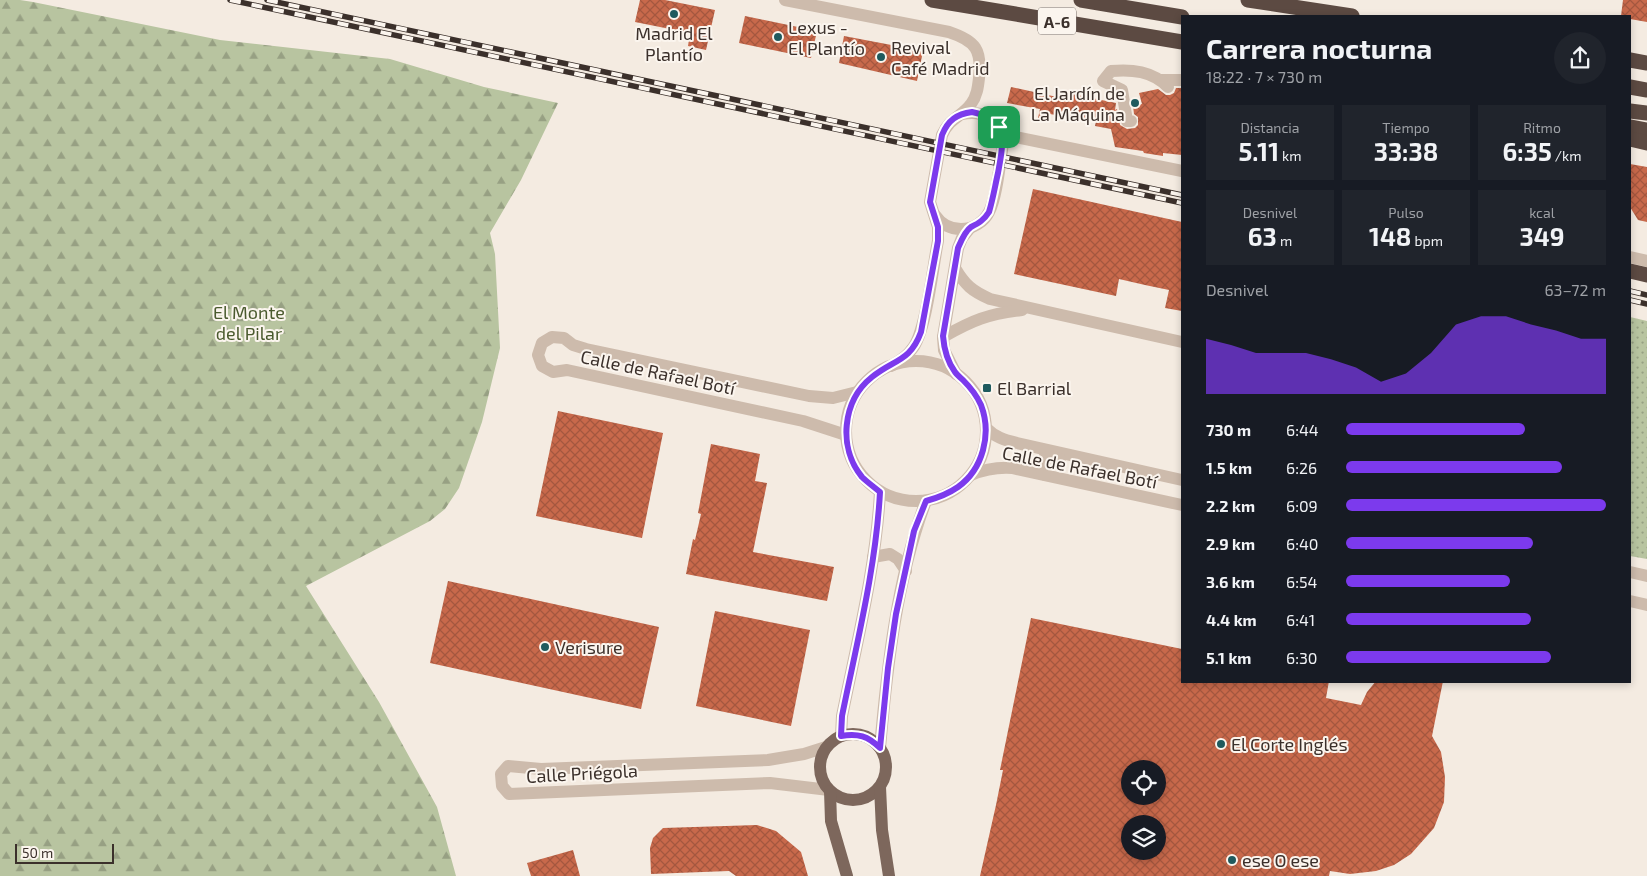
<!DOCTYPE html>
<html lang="es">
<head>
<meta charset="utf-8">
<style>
	body { margin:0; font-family:"Exo 2",sans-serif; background:#20242c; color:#f1f3f6; height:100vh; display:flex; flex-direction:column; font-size:19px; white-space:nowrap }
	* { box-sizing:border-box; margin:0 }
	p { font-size:16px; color:#9ea1a6 }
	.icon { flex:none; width:28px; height:28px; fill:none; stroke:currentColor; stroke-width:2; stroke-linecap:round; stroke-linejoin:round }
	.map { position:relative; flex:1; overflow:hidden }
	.sheet { position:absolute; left:1181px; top:15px; width:450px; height:668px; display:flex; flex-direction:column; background:#171b24; border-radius:0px; box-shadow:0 2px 8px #0003 }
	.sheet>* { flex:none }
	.buttons { position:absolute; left:1121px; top:760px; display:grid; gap:10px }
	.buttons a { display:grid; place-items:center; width:45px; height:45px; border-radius:50%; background:#171b24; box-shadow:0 2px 8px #0003; font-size:25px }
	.scale { position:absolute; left:15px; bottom:12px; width:99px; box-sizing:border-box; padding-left:5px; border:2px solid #3b302b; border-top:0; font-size:14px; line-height:18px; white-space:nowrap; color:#3b302b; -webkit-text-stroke:4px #fbf5ee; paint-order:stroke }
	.pin { position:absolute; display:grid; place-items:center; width:42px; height:42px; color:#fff; margin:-21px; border-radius:10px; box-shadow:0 2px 8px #0006 }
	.round { display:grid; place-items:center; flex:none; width:52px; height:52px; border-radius:26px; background:#20242c }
	.overview { display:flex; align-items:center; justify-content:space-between; height:85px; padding:0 25px }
	h1 { font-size:28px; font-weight:700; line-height:38px }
	.stats { display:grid; grid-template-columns:repeat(3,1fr); gap:8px; height:85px; padding:5px 25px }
	.stats div { display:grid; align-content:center; border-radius:0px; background:#20242c; text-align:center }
	.stats b { font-size:25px; font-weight:700 }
	.stats small { font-size:14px; font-weight:400 }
	.stats p { font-size:14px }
	.chart { height:140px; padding:10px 25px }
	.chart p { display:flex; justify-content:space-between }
	.chart svg { width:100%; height:90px; margin-top:5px; fill:#7c3aed; opacity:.7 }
	ul { padding:0 25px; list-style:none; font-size:16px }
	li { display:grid; grid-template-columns:80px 60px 1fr; align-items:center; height:38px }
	li i { height:12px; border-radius:6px; background:#7c3aed }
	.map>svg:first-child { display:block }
	.grass { fill:url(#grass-dots) }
	.forest { fill:url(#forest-firs) }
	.building { fill:url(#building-cross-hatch); fill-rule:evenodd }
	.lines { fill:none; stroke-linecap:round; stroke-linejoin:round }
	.minor { stroke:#cdbbac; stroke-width:12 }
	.major { stroke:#7d675c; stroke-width:12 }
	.highway { stroke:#5c4a42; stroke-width:15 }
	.rail-casing { stroke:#3b302b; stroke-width:5.5 }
	.rail { stroke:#fbf5ee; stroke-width:4; stroke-dasharray:11; stroke-linecap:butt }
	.route-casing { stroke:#fff; stroke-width:10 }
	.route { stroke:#7c3aed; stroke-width:6 }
	.poi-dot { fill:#1f5a5e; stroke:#fbf5ee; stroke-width:2 }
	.labels { text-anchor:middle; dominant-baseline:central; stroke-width:4; stroke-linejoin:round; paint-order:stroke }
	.shield { fill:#fbf5ee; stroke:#756b66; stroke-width:1 }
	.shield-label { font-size:16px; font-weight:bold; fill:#3b302b }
	.poi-label { font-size:18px; fill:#3b302b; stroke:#fbf5ee; text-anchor:start }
	.park-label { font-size:18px; fill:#4a5a2e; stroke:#fbf5ee }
	.street-label { font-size:18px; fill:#3b302b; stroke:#fbf5ee }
</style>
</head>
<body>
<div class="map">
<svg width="1647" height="876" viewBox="0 0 1647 876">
	<defs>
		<pattern id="grass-dots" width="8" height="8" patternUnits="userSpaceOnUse" patternTransform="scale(1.25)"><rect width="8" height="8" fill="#b8c4a0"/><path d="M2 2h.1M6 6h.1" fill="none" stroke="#97a083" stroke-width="1.8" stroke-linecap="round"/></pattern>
		<pattern id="forest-firs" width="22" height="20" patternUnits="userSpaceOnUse" patternTransform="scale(1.25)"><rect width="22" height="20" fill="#b8c4a0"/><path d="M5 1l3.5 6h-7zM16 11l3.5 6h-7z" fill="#97a083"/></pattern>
		<pattern id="building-cross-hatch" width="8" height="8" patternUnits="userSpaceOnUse" patternTransform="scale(1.25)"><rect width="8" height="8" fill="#c8694b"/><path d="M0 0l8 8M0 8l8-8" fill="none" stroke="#a4573f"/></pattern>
	</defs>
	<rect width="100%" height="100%" fill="#f4ebe1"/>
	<!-- grass -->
	<polygon class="grass" points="1630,317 1647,321 1647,559 1630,556"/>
	<!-- forest -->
	<polygon class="forest" points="0,0 20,0 33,2 220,40 390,59 484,87 558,103 521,180 490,233 495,254 500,348 482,422 459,488 445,509 430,521 306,586 379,702 437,807 456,876 0,876"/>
	<!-- building -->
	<g class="building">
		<polygon points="640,0 665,0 715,10 706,50 688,46 690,33 635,22"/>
		<polygon points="1623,0 1647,0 1647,22 1630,19 1630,16 1621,16"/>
		<polygon points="745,16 817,31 811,58 739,43"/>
		<polygon points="844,36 923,51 917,81 839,63"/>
		<polygon points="1011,87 1057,97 1058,91 1116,103 1115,110 1117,109 1120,125 1127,129 1135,128 1138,125 1138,117 1134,114 1133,106 1142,104 1139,93 1158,89 1166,95 1170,95 1174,93 1176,88 1182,88 1182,155 1163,153 1163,156 1144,153 1143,151 1115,147 1111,129 1095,126 1096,121 1075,117 1075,119 1050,114 1049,119 1038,118 1040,109 1007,103"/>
		<polygon points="1630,164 1647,167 1647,222 1638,220 1630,207"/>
		<polygon points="1033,189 1182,222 1182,311 1165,308 1169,290 1145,285 1119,279 1116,296 1014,274"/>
		<polygon points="558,411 663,433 642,538 536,516"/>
		<polygon points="711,444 760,454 755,481 767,483 753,552 834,567 827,601 686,574 693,539 695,540 701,514 698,513"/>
		<polygon points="448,581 659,627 641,709 430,663"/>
		<polygon points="715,611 810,630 791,726 696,706"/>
		<path d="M1031,618L1182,649V681H1329L1326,698L1361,705L1367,692L1376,681H1443L1432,736L1441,752L1445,777L1444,802L1434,828L1411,854L1394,865L1376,871L1350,874L1330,871L1329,876H980L996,805L1003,770H1000ZM1130,769H1158V796H1130ZM1130,824H1158V851H1130Z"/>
		<polygon points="757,825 776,831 801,852 808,876 736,876 729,871 651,874 650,848 653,838 663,828"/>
		<polygon points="573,850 580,876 531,876 527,863"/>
	</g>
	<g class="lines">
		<!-- minor -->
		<g class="minor">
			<path d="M785,0L949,32C976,41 982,50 979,78C978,87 977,96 971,104C962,117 950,117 942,135L930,202L938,227V241C933,265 926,333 912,349C907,357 899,361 891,366"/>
			<polyline points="1161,80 1182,80"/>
			<path d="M1131,121H1127L1122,90L1103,81L1111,71C1132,69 1152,71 1168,87"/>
			<polyline points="1000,132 1011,136 1182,171"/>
			<path d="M935,215C941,224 950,229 961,229C973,229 984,222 989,212C997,197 1000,161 1003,144C1000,119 985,110 962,114"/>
			<polyline points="1630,257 1647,261"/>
			<path d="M955,268C965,285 972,291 990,299L1182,342"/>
			<path d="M943,337C973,320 988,314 1022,310"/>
			<circle cx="916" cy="431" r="70"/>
			<polyline points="956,374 944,350 943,337 958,248 962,238 970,228"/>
			<path d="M986,428C995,437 1004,440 1017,443L1182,480"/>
			<polyline points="846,435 803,421 567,370 553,372 542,366 538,355 542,343 552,337 564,338 573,345 586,349 809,396 833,398 857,392"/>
			<path d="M971,475C985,469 996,467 1012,468L1182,505"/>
			<path d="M1045,475C1040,470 1040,464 1044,458L1049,457L1060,459"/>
			<polyline points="873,557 890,554 898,559 906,571"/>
			<polyline points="1630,572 1647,576"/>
			<polyline points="1630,601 1647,605"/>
			<path d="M841,736L842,716C857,642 876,567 880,492"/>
			<polyline points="826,747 804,754 768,760 541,769 508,766 501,774 502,786 509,794 770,783 829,790"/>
			<path d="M880,748C887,667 897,577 926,501"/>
		</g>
		<!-- major -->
		<g class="major">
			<circle cx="853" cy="767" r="33"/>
			<polyline points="880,787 882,830 889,876"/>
			<polyline points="830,791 831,821 847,876"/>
		</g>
		<!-- highway -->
		<g class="highway">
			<polyline points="932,0 1182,42"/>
			<polyline points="1081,0 1182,17"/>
			<polyline points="1248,0 1352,16"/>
			<polyline points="1630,60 1647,63"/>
			<polyline points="1630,87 1647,90"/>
			<polyline points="1630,111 1647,113"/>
			<polyline points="1630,127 1647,130"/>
			<polyline points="1630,139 1647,143"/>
			<polyline points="1630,271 1647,275"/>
		</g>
		<defs>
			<g id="rail">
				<polyline points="230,0 1182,203"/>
				<polyline points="267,0 1182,195"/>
				<polyline points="1630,291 1647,295"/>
				<polyline points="1630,300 1647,304"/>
			</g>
		</defs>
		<!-- rail casing -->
		<use href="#rail" class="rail-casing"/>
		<!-- rail -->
		<use href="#rail" class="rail"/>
	</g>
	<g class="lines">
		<defs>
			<path id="route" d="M972,112C1010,119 1003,145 998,173C995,186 993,199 989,212C984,220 979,223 971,227C965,231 961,241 958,248L943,336C944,349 947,361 955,372C957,375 960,377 963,380C970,387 977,396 981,405C992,434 983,469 958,487C948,494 937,498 926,501L914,531L896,614L888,668L880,748C868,736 858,733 841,736L842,716C857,642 876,567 880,492C874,487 867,482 862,477C838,448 842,401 872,377C894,359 910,362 921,332L938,241V227L930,202L942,135C948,120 957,114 972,112Z"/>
		</defs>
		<!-- route casing -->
		<use href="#route" class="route-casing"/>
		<!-- route -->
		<use href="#route" class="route"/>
	</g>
	<!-- markers -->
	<g class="poi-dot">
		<circle cx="674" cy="14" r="5"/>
		<circle cx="778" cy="37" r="5"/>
		<circle cx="881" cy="57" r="5"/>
		<circle cx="1135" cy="103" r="5"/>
		<rect x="982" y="383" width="10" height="10" rx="2.5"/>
		<circle cx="545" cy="647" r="5"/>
		<circle cx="1221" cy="744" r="5"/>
		<circle cx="1232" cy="860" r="5"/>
	</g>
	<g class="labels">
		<!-- shield labels -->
		<rect class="shield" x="1038" y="7.5" width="38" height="27" rx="4"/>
		<g class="shield-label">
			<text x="1057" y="21">A-6</text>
		</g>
		<!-- poi labels -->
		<g class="poi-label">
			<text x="788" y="27">Lexus -<tspan x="788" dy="21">El Plantío</tspan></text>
			<text x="674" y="33" text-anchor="middle">Madrid El<tspan x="674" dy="21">Plantío</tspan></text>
			<text x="891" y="47">Revival<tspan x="891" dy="21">Café Madrid</tspan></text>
			<text x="1125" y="93" text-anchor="end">El Jardín de<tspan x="1125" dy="21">La Máquina</tspan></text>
			<text x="997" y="388">El Barrial</text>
			<text x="555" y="647">Verisure</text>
			<text x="1231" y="744">El Corte Inglés</text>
			<text x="1242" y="860">ese O ese</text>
		</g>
		<!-- park labels -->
		<g class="park-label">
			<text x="249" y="312">El Monte<tspan x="249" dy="21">del Pilar</tspan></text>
		</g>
		<!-- street labels -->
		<g class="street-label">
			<text transform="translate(658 372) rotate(12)">Calle de Rafael Botí</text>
			<text transform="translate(1080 467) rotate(11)">Calle de Rafael Botí</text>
			<text transform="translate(582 773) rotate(-3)">Calle Priégola</text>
		</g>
	</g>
</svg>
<div class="buttons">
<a><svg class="icon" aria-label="locate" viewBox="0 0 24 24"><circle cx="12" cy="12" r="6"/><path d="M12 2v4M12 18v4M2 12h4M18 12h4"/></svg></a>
<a><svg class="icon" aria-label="layers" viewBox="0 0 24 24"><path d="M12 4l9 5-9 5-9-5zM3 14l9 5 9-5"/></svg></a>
</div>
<div class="scale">50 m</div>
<div class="pin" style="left:999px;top:127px;background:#1e9e55"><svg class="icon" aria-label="arrive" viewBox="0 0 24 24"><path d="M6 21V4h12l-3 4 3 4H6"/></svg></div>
<section class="sheet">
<div class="overview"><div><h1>Carrera nocturna</h1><p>18:22 · 7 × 730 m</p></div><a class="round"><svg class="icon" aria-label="share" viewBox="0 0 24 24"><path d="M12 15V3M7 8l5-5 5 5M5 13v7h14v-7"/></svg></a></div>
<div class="stats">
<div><p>Distancia</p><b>5.11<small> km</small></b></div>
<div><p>Tiempo</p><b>33:38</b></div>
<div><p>Ritmo</p><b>6:35<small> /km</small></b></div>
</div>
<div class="stats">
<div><p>Desnivel</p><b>63<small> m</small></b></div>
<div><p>Pulso</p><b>148<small> bpm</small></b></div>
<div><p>kcal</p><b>349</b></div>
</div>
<div class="chart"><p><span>Desnivel</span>63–72 m</p>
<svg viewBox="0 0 160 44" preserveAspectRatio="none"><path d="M0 44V17L10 20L20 24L30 24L40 24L50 27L60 31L70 38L80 34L90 24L100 10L110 6L120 6L130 10L140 13L150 17L160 17V44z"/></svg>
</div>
<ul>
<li><b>730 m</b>6:44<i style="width:69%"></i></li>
<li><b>1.5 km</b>6:26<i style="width:83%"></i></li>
<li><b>2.2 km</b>6:09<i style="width:100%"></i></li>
<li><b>2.9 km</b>6:40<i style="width:72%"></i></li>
<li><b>3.6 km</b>6:54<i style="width:63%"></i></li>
<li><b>4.4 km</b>6:41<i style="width:71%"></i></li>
<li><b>5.1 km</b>6:30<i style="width:79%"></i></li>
</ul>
</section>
</div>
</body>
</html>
